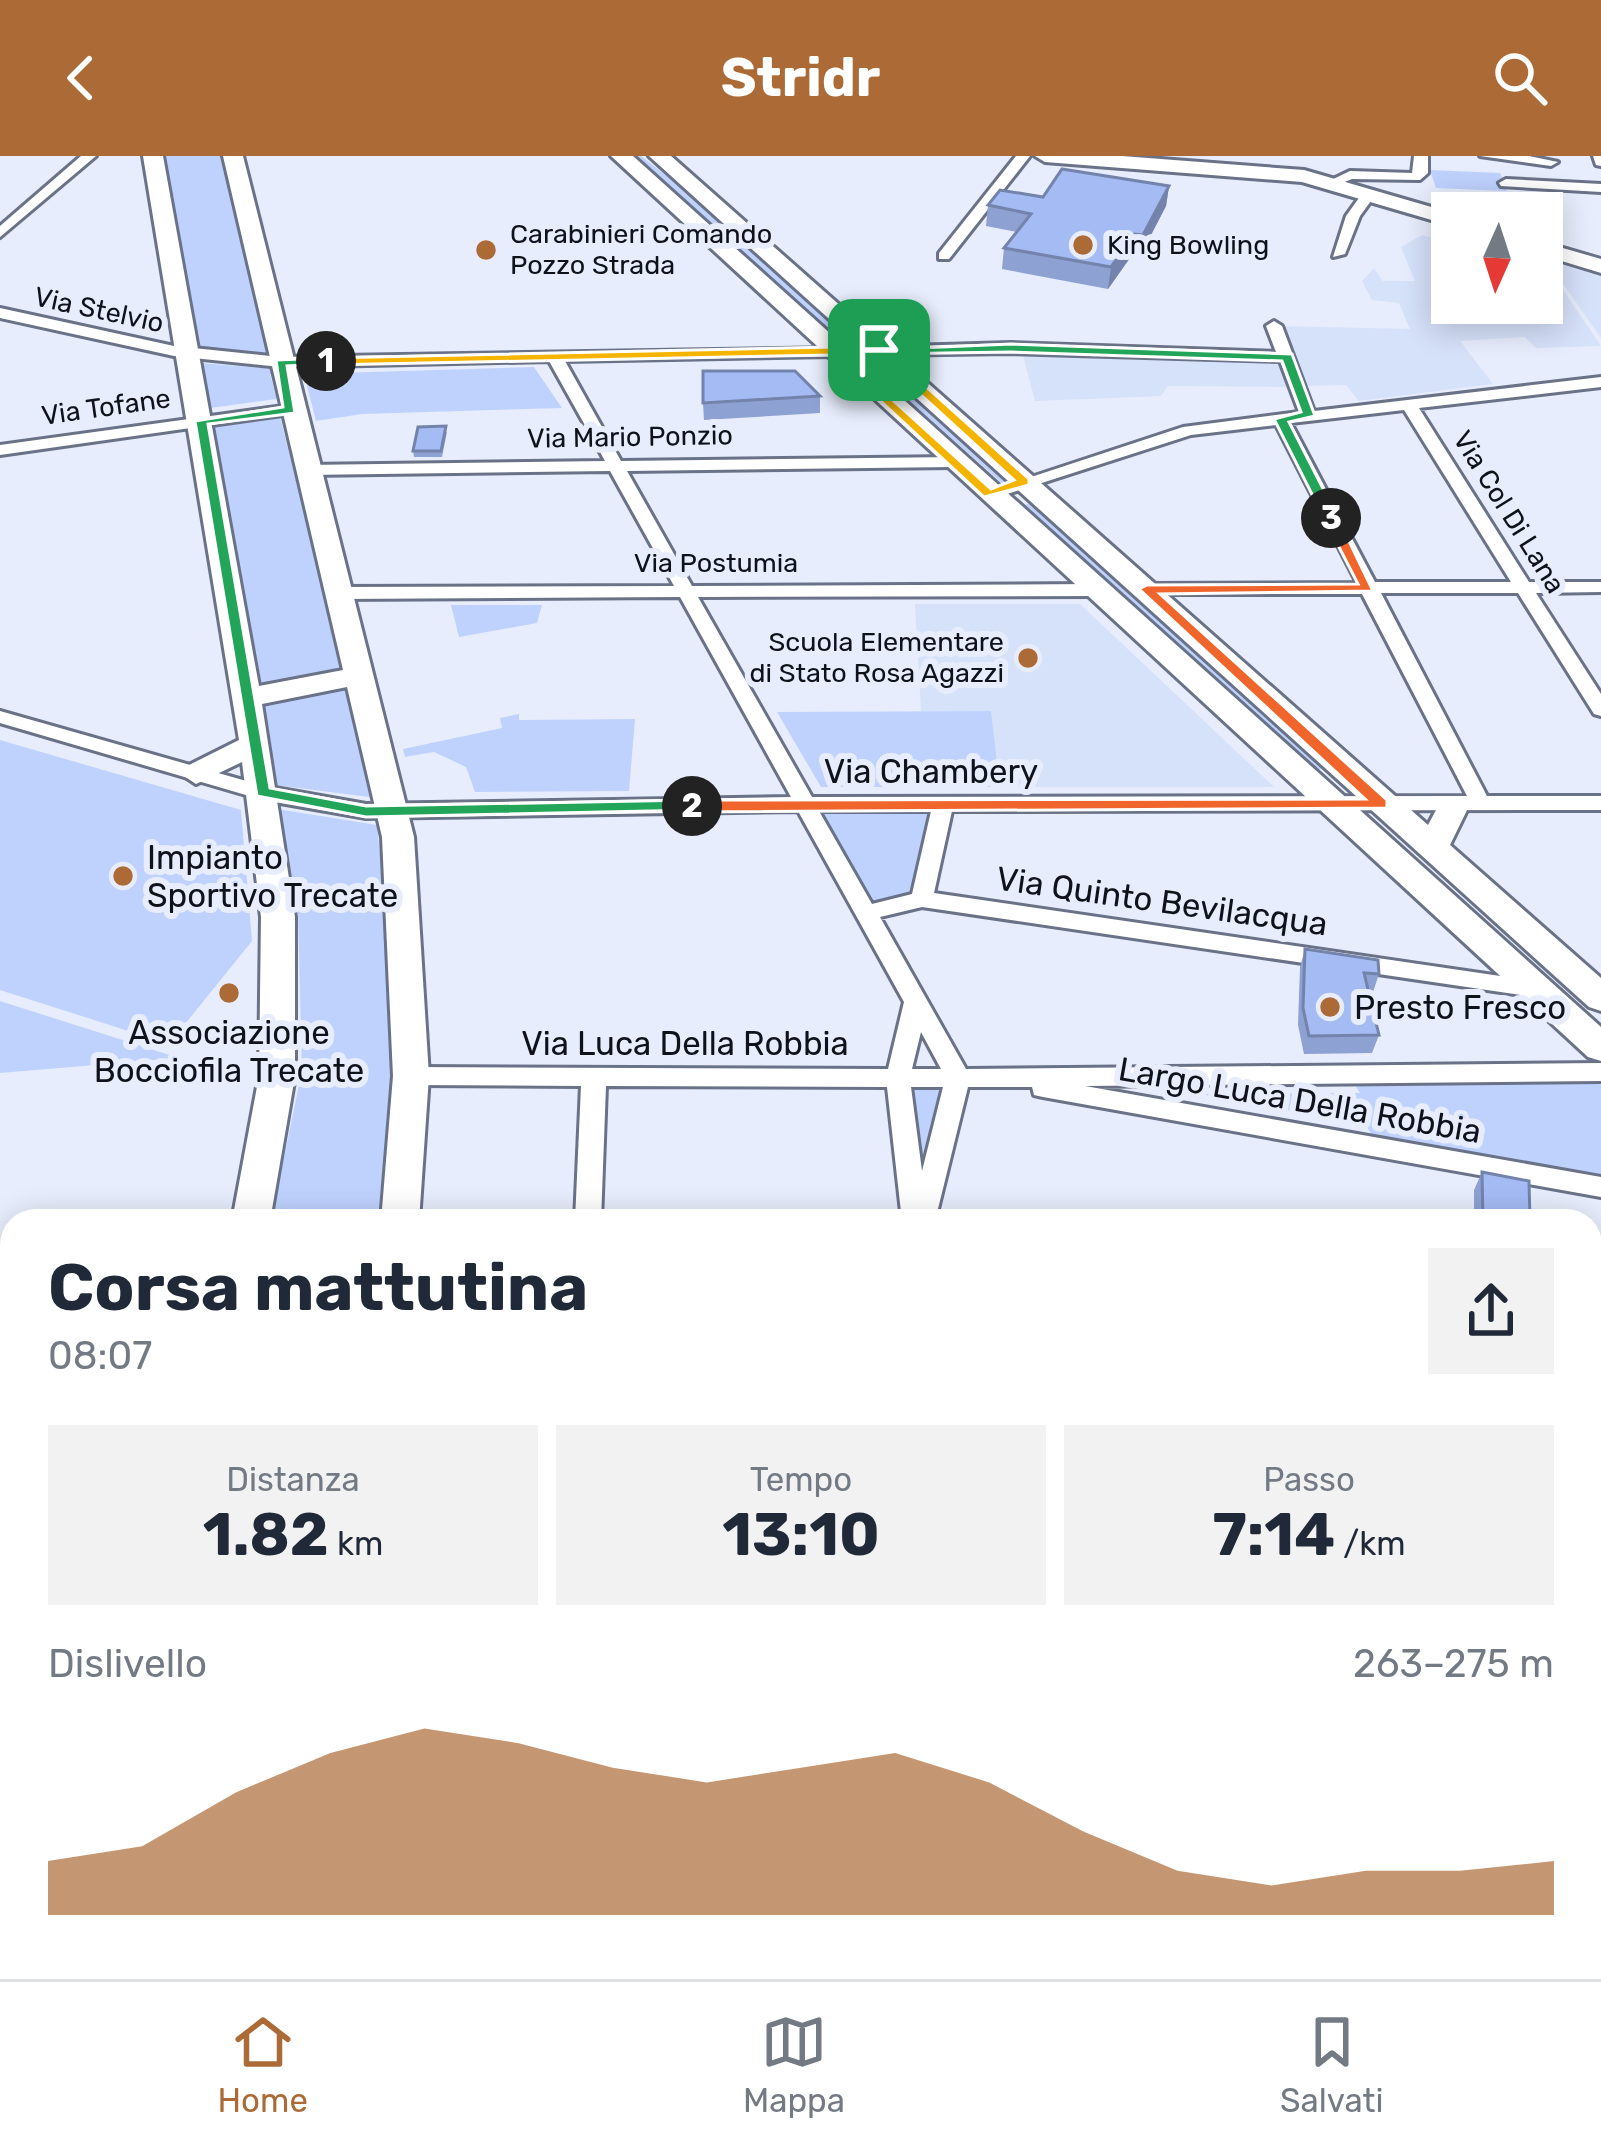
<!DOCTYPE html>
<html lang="it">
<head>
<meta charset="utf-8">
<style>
	body { margin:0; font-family:Rubik,sans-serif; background:#f2f2f3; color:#1f2937; height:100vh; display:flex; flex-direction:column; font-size:45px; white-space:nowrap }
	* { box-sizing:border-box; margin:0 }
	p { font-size:39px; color:#747a83 }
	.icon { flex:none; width:66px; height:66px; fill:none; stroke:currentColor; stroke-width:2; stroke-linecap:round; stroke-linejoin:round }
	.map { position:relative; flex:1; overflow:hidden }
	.sheet { position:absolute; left:0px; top:1053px; width:1602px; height:771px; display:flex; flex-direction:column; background:#fff; border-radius:36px 36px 0 0; box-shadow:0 6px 30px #0003 }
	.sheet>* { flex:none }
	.needle { width:78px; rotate:183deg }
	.tools { position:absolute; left:1431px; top:36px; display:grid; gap:24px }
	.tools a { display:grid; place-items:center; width:132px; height:132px; border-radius:0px; background:#fff; box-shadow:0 6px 30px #0003; font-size:60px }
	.pin { position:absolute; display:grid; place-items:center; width:102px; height:102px; color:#fff; margin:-51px; border-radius:24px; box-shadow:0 6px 18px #0006 }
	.km { position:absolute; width:60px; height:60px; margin:-30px; border-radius:50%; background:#222; color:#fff; font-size:33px; line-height:60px; text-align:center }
	.round { display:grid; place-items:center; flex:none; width:126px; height:126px; border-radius:0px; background:#f2f2f3 }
	.headline { display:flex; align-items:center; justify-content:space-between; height:204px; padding:0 48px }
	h1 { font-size:66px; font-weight:700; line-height:90px }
	.stats { display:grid; grid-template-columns:repeat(3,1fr); gap:18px; height:204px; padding:12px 48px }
	.stats div { display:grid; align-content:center; border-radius:0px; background:#f2f2f3; text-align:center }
	.stats b { font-size:60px; font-weight:700 }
	.stats small { font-size:33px; font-weight:400 }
	.stats p { font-size:33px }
	.chart { height:336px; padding:24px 48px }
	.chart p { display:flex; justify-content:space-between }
	.chart svg { width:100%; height:216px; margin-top:12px; fill:#ac6b36; opacity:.7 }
	header { display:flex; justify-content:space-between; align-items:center; height:156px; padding:0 48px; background:#ac6b36; color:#fff; font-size:54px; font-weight:700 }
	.tabs { display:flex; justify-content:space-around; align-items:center; height:168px; border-top:3px solid #e0e1e3; background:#fff; font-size:33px; color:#747a83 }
	.tabs a { display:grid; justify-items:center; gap:6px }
	.tabs .on { color:#ac6b36 }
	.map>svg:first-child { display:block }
	.built { fill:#d6e1fa }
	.green { fill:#bfd2fe }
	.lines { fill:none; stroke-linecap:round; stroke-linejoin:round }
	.street-casing { stroke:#697287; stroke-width:6 }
	.secondary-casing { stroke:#697287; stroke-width:6 }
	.street { fill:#fff; fill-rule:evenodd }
	.secondary { fill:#fff; fill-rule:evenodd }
	.wall { fill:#8da1d2 }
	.shaded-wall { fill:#7383ab }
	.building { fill:#a4bbf4; stroke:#7383ab; stroke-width:3 }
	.split-1 { fill:#f5b400; stroke:#fff; stroke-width:3 }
	.split-2 { fill:#22a559; stroke:#fff; stroke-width:3 }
	.split-3 { fill:#f0652b; stroke:#fff; stroke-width:3 }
	.split-4 { fill:#22a559; stroke:#fff; stroke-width:3 }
	.poi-dot { fill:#ac6b36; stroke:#e7edfc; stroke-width:4.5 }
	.labels { text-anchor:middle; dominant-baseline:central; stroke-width:12; stroke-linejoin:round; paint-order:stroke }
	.far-poi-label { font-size:27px; fill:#0f121b; stroke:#e7edfc; text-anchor:start }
	.far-street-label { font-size:27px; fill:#0f121b; stroke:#e7edfc }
	.street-label { font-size:33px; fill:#0f121b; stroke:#e7edfc }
	.poi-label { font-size:33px; fill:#0f121b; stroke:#e7edfc; text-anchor:start }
</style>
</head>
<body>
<header><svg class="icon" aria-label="back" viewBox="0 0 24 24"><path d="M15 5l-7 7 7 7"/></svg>Stridr<svg class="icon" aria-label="search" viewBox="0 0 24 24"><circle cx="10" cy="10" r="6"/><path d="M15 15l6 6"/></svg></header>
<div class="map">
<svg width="1601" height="1823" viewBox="0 0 1601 1823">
	<rect width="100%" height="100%" fill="#e7edfc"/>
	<!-- built -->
	<g class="built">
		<polygon points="1422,79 1452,87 1452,147 1542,147 1544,106 1601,190 1536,192 1525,181 1460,185 1493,228 1359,245 1346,229 1302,230 1279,170 1410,173 1399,147 1372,144 1362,125 1374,112 1383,125 1415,125 1401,91"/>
		<polygon points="1543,99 1601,117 1601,182"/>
		<polygon points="1023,199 1147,204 1150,199 1282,202 1293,231 1168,230 1161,240 1035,245"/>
		<polygon points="915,448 1080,448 1274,631 1000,631 991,555 921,555"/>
		<polygon points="20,1812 203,1812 200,1823 16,1823"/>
	</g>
	<!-- green -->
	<g class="green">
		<polygon points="163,0 227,0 272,202 198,193"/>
		<polygon points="633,0 641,0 691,39 1010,324 1002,327"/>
		<polygon points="1430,14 1500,17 1507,35 1436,32"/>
		<polygon points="200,207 276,213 278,218 270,218 275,236 284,242 210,252"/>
		<polygon points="534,211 562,252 362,258 316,265 304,218"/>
		<polygon points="279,257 377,642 275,629 213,268"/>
		<polygon points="1033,346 1329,610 1312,616 1019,351"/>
		<polygon points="451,449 542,449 537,467 459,481"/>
		<polygon points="991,555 1000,631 821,631 777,556"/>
		<polygon points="519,558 519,564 635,563 629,635 475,636 466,611 434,596 405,601 403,593 502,572 500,562"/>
		<polygon points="0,584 241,654 252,785 169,888 0,834"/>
		<polygon points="807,648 943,648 922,743 867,757"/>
		<polygon points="277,653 377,669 402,914 383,1065 271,1065 302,914 298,756"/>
		<polygon points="0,845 179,902 0,917"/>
		<polygon points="1348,918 1601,920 1601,1031 1380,993 1366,969 1200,938 1360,937"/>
		<polygon points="898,921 958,921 933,1022 910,1020"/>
	</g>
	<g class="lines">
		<defs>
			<g id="street">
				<polygon points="81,0 96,0 0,81 0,70"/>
				<polygon points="1016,0 1030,0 949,103 939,103 939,97"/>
				<polygon points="1414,0 1428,0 1428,17 1420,24 1352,23 1332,31 1325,27 1350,15 1412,17"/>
				<polygon points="1480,0 1529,0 1558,6 1551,10"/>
				<polygon points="1593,0 1601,0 1601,10 1596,9"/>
				<polygon points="1506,23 1601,28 1601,36 1501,30 1499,27"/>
				<polygon points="1364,35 1376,38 1360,60 1345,98 1333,101 1346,60"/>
				<path d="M0,152L174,190L280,201L839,192V198L834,200L565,205L621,305L955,301L963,306L955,311L627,315L692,430L1095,428L1104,434L1095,440L698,441L812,641L1467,640L1362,438H1147L1138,433L1147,428L1357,427L1276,269L1191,279L995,342L980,338L1183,271L1299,256L1280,205L1011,197L879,199L871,194L874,191L1011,187L1276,196L1266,170L1274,165L1282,170L1314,255L1601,221V231L1419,252L1529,426H1601V436L1536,437L1601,538V560L1594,558L1518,437H1381L1487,640H1601V654L952,655L934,737L1535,825L1547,833L1543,839L1535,841L922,751L880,761L966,913L1601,907V925L1085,930L1601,1021V1041L1043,941L1034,939L1032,931H968L935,1065H902L887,931L606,930L601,1065H575L581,930L411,929L402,926L399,920L402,914L411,911L888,913L904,846L798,655L366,662L263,644L0,567V555L264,630L366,648L791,641L680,441L336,443L327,437L336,431L674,430L610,315L306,319L298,314L306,309L605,305L549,205L280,211L174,200L0,162ZM1404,254L1511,426H1375L1291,267ZM819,655H931L912,738L872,748ZM921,876L941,913H912ZM911,931H943L922,1015Z"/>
				<polygon points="291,249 297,251 297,257 0,299 0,289"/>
				<polygon points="0,1137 12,1141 12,1163 0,1159"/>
				<polygon points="1601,1433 1601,1461 1590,1462 1590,1434"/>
				<polygon points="12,1469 12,1499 0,1500 0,1470"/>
				<rect x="1590" y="1755" width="11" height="34"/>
				<polygon points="725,1812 759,1812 756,1823 722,1823"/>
				<polygon points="1060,1812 1094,1812 1093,1823 1059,1823"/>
			</g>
			<g id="secondary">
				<polygon points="143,0 163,0 259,530 343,514 223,0 243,0 414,681 429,920 419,1065 381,1065 393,920 382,681 347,531 262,548 295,761 295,920 270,1065 232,1065 259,920 261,761 242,606 196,628 181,618 185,611 239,584"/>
				<polygon points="611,0 633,0 1601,871 1601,905 1588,901"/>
				<polygon points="649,0 671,0 1428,669 1443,641 1465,641 1470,648 1450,689 1601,822 1601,855 1589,851"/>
				<polygon points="1035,0 1122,0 1304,14 1452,57 1452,70 1302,26 1045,6"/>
				<polygon points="1542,86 1601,103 1601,117 1542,99"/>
				<polygon points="12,1785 12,1812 38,1812 33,1823 0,1823 0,1790"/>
				<polygon points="194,1812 246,1812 242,1823 190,1823"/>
			</g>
		</defs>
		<!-- street casing -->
		<use href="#street" class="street-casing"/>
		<!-- secondary casing -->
		<use href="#secondary" class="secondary-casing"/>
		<!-- street -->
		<use href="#street" class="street"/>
		<!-- secondary -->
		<use href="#secondary" class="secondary"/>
	</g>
	<!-- wall -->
	<g class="wall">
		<polygon points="1169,30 1166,50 1140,100 1132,99 1108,133 1002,113 1004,92 1017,76 986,70 988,49 1043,41"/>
		<polygon points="820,240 820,257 704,264 703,247"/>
		<polygon points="447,276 442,301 414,301 413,295"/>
		<polygon points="1305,793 1379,818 1373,836 1369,836 1379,879 1372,897 1304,898 1298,869 1300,811"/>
		<polygon points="1482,1016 1530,1065 1474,1065 1474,1034"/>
		<polygon points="12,1209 12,1451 0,1451 0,1248"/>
	</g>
	<!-- shaded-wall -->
	<g class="shaded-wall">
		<polygon points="1169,30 1166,50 1140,100 1143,79"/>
		<polygon points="1135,78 1132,99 1108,133 1111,111"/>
	</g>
	<!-- building -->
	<g class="building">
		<polygon points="1062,13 1169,30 1143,79 1135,78 1111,111 1004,92 1031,58 988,49 1000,34 1043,41"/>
		<polygon points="703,215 795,215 820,240 703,247"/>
		<polygon points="446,270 441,295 413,295 418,271"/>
		<polygon points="1305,793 1378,804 1379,818 1364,817 1379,879 1309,880 1303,852"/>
		<polygon points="1482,1016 1529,1025 1530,1065 1483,1065"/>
		<polygon points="208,1055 205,1065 57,1065 59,1057"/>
		<polygon points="12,1209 12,1431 0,1432 0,1248"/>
	</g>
	<!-- split-1 -->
	<polygon class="split-1" points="834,191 991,333 1014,324 872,194 883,192 1029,323 1029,329 984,341 831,199 326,209 320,205 326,202"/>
	<!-- split-2 -->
	<polygon class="split-2" points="326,202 331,208 287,210 295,257 208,268 270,632 366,650 692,644 701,650 698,654 366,661 257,640 195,265 283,251 276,204"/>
	<!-- split-3 -->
	<polygon class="split-3" points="1331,357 1338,362 1373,435 1160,438 1387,644 1387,652 692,656 684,650 692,644 1365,643 1139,433 1147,429 1358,428 1324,362"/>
	<!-- split-4 -->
	<polygon class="split-4" points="1011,188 1292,198 1315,260 1289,266 1338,362 1331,366 1324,362 1274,263 1301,256 1282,205 1011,196 879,198 872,194"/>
	<!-- markers -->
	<g class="poi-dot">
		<circle cx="1083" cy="89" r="12"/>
		<circle cx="486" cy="94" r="12"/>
		<circle cx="1028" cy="502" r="12"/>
		<circle cx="123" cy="720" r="12"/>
		<circle cx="229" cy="837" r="12"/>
		<circle cx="1330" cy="851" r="12"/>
	</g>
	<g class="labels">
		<!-- far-poi labels -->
		<g class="far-poi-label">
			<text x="510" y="78">Carabinieri Comando<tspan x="510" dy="31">Pozzo Strada</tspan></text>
			<text x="1107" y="89">King Bowling</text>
			<text x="1004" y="486" text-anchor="end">Scuola Elementare<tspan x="1004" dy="31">di Stato Rosa Agazzi</tspan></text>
		</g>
		<!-- far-street labels -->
		<g class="far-street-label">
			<text transform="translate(99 154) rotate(12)">Via Stelvio</text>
			<text transform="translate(106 251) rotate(-8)">Via Tofane</text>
			<text transform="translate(630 281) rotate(-1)">Via Mario Ponzio</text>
			<text transform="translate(1509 356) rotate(58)">Via Col Di Lana</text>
			<text x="716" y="407">Via Postumia</text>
		</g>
		<!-- street labels -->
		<g class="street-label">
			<text x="931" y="615">Via Chambery</text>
			<text transform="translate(1162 745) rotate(8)">Via Quinto Bevilacqua</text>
			<text x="685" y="887">Via Luca Della Robbia</text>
			<text transform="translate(1300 944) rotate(10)">Largo Luca Della Robbia</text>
		</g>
		<!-- poi labels -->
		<g class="poi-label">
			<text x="147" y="701">Impianto<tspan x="147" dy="38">Sportivo Trecate</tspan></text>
			<text x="1354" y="851">Presto Fresco</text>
			<text x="229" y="876" text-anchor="middle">Associazione<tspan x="229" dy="38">Bocciofila Trecate</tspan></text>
		</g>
	</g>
</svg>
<div class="tools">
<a><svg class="needle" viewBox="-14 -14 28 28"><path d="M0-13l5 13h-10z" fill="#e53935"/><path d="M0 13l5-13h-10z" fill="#747a83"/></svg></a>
</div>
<div class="pin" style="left:879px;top:194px;background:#1e9e55"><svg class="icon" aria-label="arrive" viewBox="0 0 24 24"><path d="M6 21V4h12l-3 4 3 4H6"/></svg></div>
<b class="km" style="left:326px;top:205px">1</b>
<b class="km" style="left:692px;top:650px">2</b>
<b class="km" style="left:1331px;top:362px">3</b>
<section class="sheet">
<div class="headline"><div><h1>Corsa mattutina</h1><p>08:07</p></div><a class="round"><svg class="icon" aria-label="share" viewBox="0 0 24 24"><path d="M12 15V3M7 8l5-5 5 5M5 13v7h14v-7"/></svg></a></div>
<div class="stats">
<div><p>Distanza</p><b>1.82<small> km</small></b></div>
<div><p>Tempo</p><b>13:10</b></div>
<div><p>Passo</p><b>7:14<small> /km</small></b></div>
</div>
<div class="chart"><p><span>Dislivello</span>263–275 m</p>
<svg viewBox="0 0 160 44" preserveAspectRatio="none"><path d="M0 44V33L10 30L20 19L30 11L40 6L50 9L60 14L70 17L80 14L90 11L100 17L110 27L120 35L130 38L140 35L150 35L160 33V44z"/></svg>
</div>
</section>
</div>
<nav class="tabs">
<a class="on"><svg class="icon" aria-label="home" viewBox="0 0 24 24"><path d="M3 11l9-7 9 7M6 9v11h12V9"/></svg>Home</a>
<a><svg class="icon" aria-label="map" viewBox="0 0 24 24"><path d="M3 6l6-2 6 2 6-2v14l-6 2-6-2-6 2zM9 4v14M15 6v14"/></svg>Mappa</a>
<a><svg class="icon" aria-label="saved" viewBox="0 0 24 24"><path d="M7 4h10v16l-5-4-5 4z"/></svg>Salvati</a>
</nav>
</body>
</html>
